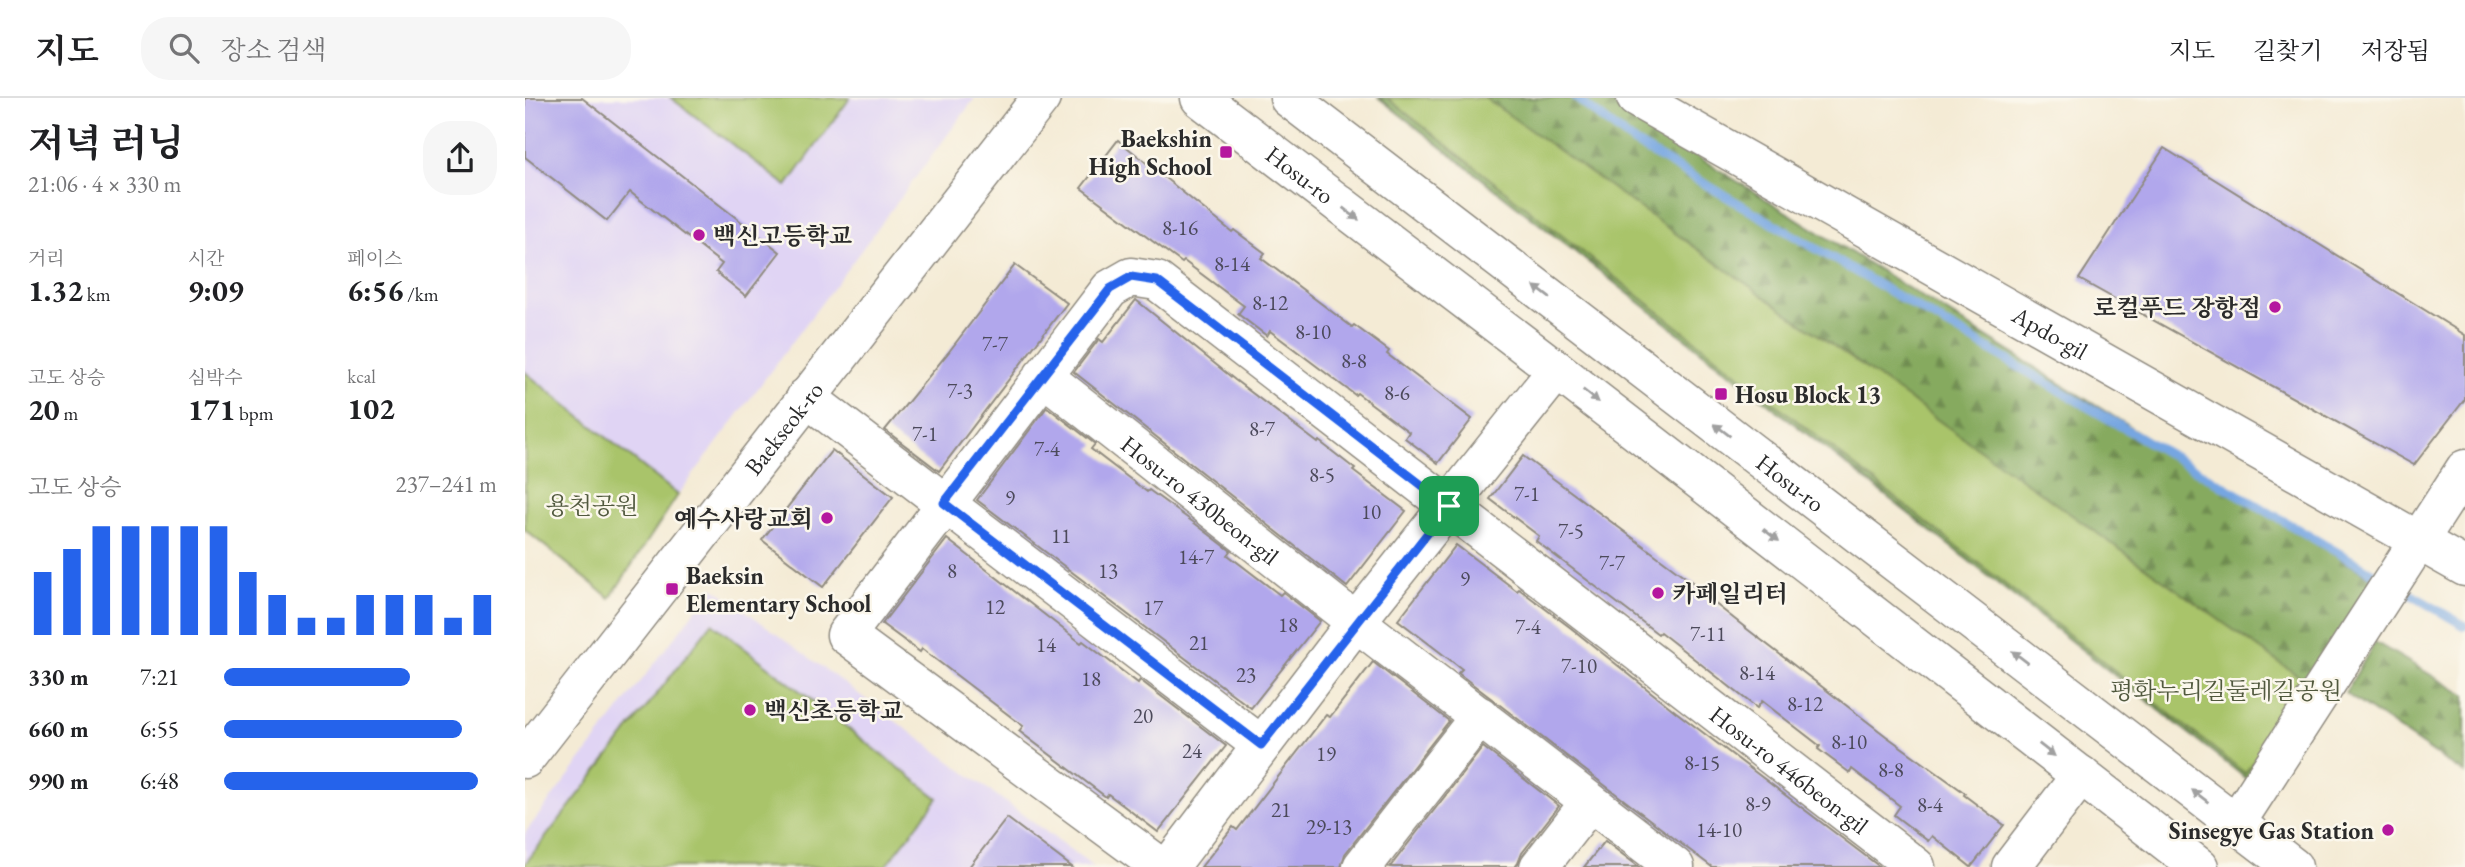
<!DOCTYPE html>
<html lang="ko">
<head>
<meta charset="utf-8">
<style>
	body { margin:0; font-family:"EB Garamond","Noto Serif KR",serif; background:#f6f6f6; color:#202124; height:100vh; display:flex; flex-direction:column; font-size:26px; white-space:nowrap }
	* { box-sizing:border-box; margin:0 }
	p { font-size:23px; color:#757577 }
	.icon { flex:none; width:38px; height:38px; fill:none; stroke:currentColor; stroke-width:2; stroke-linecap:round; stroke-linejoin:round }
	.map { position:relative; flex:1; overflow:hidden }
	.drawer { display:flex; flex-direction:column; background:#fff; width:525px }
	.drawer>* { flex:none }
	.pin { position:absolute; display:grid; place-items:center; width:60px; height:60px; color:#fff; margin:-30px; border-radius:14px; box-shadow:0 4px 10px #0006 }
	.round { display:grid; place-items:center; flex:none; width:74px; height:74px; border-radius:28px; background:#f6f6f6 }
	.summary { display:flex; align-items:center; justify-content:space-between; height:119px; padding:0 28px }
	h1 { font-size:38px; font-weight:700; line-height:52px }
	.stats { display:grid; grid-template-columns:repeat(3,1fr); gap:10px; height:119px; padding:7px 28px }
	.stats div { display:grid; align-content:center }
	.stats b { font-size:30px; font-weight:700 }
	.stats small { font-size:19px; font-weight:400 }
	.stats p { font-size:19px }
	.chart { height:196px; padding:14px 28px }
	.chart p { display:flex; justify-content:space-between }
	.chart svg { width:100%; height:126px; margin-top:7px; stroke:#2563eb; stroke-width:6 }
	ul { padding:0 28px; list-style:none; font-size:23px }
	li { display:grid; grid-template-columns:112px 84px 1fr; align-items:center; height:52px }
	li i { height:18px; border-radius:9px; background:#2563eb }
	header { display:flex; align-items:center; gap:42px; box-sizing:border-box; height:98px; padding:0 35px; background:#fff; border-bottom:2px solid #e0e0e0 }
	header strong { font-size:33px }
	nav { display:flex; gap:38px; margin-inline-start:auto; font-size:24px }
	.search { width:490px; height:63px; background:#f6f6f6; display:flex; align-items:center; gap:18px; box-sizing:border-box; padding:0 24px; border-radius:28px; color:#757577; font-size:26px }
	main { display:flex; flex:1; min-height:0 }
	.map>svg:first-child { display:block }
	.built { fill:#e0d4f4 }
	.forest { fill:url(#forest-firs); stroke:#586a45; stroke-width:2 }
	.green { fill:#a9c46b; stroke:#6a784b; stroke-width:2 }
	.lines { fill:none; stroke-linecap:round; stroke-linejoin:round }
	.stream { stroke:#76a6e1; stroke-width:9 }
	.building { fill:#b1a7ec }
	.minor-casing { stroke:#908b80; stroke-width:41 }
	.major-casing { stroke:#908b80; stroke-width:41 }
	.minor { stroke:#fff; stroke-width:38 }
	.major { stroke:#fff; stroke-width:38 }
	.oneway { fill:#a0a0a0 }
	.route-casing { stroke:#fff; stroke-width:14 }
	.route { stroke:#2563eb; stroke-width:9 }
	.poi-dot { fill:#b5179e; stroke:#fbf7ec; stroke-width:2.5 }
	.labels { text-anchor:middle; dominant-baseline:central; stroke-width:5; stroke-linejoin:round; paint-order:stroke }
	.number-label { font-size:21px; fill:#4c4a5b }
	.poi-label { font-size:24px; font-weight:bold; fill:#2b2b2b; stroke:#fbf7ec; text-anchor:start }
	.street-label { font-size:24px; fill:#2b2b2b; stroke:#fbf7ec }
	.park-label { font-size:24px; fill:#51593e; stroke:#fbf7ec }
</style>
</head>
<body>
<header>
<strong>지도</strong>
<div class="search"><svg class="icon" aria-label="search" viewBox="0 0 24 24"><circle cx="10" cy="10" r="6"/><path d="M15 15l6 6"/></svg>장소 검색</div>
<nav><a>지도</a><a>길찾기</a><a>저장됨</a></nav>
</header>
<main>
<section class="drawer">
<div class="summary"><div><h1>저녁 러닝</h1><p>21:06 · 4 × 330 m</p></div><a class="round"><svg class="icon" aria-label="share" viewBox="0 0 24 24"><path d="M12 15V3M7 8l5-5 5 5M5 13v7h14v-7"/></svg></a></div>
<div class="stats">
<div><p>거리</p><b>1.32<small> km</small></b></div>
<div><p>시간</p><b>9:09</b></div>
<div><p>페이스</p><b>6:56<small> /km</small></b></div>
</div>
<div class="stats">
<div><p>고도 상승</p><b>20<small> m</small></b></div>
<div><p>심박수</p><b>171<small> bpm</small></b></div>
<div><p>kcal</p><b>102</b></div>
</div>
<div class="chart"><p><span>고도 상승</span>237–241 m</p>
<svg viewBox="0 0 160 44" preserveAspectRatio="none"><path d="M5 44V22M15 44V14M25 44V6M35 44V6M45 44V6M55 44V6M65 44V6M75 44V22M85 44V30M95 44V38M105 44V38M115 44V30M125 44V30M135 44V30M145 44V38M155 44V30"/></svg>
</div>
<ul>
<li><b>330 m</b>7:21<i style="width:68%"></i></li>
<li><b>660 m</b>6:55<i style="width:87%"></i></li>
<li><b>990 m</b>6:48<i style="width:93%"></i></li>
</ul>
</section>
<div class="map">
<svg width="1940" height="769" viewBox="0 0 1940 769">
	<defs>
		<pattern id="forest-firs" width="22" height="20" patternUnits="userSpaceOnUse" patternTransform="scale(1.75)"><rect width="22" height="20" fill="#86aa5f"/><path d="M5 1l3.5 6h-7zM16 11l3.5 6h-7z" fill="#6e8b4f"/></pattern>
	</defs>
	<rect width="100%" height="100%" fill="#fbf7ec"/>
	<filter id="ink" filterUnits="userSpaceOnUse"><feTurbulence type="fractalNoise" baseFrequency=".0143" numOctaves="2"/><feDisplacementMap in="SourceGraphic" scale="14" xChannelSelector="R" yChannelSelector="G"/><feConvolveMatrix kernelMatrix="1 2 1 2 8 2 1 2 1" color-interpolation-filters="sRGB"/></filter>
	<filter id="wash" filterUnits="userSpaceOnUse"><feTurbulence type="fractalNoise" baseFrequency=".00686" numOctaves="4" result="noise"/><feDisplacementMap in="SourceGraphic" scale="28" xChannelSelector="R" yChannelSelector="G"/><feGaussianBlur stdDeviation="1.57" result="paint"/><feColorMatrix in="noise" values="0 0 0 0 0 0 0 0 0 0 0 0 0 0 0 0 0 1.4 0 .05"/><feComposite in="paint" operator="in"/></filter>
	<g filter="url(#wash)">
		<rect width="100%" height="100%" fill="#f4ebd5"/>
		<!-- built -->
		<g class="built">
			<polygon points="0,0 450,0 153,397 0,274"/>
			<polygon points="188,489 569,769 0,769 0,735"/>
		</g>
		<!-- forest -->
		<g class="forest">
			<path d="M854,0H1079L1861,489L1722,681C1431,456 1144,226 854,0Z"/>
			<polygon points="1850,544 1940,597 1940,676 1820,595"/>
		</g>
		<!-- green -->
		<g class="green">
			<polygon points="146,0 325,0 262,88"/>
			<polygon points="862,0 960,0 1786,587 1720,675"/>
			<polygon points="0,274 153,397 85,500 0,432"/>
			<polygon points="187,525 413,700 360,769 0,769 0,766"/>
		</g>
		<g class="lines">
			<!-- stream -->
			<g class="stream">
				<polyline points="1051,0 1108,44 1860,482"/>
				<polyline points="1875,490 1940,528"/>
			</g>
		</g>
		<g id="blocks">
			<!-- building -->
			<g class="building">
				<polygon points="0,0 57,0 255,154 221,198 191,174 197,166 105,94 82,123 0,59"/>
				<polygon points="593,42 707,134 709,132 740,155 736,160 827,229 829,227 864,253 862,256 947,321 913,365 880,340 884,334 832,295 830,297 745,233 742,238 713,216 719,208 659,163 657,165 556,90"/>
				<polygon points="1639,50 1940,237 1940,301 1889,367 1554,181"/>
				<polygon points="490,167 542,205 414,373 360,332 423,255"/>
				<polygon points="611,202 710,282 793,345 794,343 830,371 828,373 881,413 822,489 549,274 574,241 578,244"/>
				<polygon points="522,309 570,346 566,351 622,394 624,392 668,424 706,453 703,457 755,497 758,494 795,523 726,610 452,402"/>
				<polygon points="307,352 368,399 298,489 237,442"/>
				<polygon points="998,358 1171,487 1169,489 1222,531 1361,638 1440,695 1439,697 1479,727 1446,769 1407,738 1403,743 1369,717 1375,708 1327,671 1325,675 1293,651 1295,648 1237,603 1232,610 1135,534 1133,536 1011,443 1014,438 965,401"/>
				<polygon points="422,441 556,545 558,543 613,585 615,582 701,648 633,734 583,696 581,699 494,633 498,628 443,586 397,551 395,554 357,526"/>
				<polygon points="931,447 992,493 994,491 1046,530 1151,614 1355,769 1187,769 1150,741 933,575 937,571 873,522"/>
				<polygon points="848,564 924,623 820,756 816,769 676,769 708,729 712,732 801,617 805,619"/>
				<polygon points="958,649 1034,708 997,755 993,765 990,769 865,769"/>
				<polygon points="482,720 547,769 444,769"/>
				<polygon points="1080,743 1114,769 1059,769"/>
			</g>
		</g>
	</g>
	<g filter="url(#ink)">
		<use href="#blocks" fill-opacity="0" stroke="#908b80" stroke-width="2"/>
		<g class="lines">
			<defs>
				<g id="minor">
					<path id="s1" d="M1111,0L1940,469"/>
					<path id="s2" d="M518,278L831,524L1150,769"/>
					<polyline points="281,299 736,647"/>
					<polyline points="1711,725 1940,371"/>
					<path id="s3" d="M636,769L321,537L585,191L606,179L632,183L1391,769"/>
					<polyline points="644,769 831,524 1032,272"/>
					<polyline points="837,769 955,618"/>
					<polyline points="1014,769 1065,704"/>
					<polyline points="1486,769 1556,677"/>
				</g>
				<g id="major">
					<path id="s4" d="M675,0L1032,272L1674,769"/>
					<path id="s5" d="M764,0L1768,769"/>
					<path id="s6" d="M0,661L516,0"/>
				</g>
			</defs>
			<!-- minor casing -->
			<use href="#minor" class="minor-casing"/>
			<!-- major casing -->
			<use href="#major" class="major-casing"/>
			<!-- minor -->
			<use href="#minor" class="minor"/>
			<!-- major -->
			<use href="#major" class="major"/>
		</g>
		<!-- one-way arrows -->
		<defs><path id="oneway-solid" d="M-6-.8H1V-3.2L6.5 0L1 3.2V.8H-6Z" transform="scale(1.75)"/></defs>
		<g class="oneway">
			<use href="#oneway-solid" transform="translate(826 116) rotate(37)"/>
			<use href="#oneway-solid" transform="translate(1017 194) rotate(-143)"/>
			<use href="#oneway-solid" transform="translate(1066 298) rotate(38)"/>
			<use href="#oneway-solid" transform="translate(1197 332) rotate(-143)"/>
			<use href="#oneway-solid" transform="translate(1246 437) rotate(38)"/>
			<use href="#oneway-solid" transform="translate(1495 559) rotate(-143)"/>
			<use href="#oneway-solid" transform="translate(1522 652) rotate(38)"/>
			<use href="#oneway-solid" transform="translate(1675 698) rotate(-143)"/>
		</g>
	</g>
	<g class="lines" filter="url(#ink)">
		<defs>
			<polygon id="route" points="606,179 632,183 924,408 736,647 419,405 585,191"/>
		</defs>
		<!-- route casing -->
		<use href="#route" class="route-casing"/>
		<!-- route -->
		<use href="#route" class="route"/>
	</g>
	<!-- markers -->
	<g class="poi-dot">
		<rect x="694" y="47" width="14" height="14" rx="3.5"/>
		<circle cx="174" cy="137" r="7"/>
		<circle cx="1750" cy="209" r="7"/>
		<rect x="1189" y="289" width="14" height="14" rx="3.5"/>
		<circle cx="302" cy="420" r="7"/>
		<rect x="140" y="484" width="14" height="14" rx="3.5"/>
		<circle cx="1133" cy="495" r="7"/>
		<circle cx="225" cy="612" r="7"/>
		<circle cx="1863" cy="732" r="7"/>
	</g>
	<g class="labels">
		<!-- number labels -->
		<g class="number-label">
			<text x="655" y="129">8-16</text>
			<text x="707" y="165">8-14</text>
			<text x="745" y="204">8-12</text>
			<text x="788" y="233">8-10</text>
			<text x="470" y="245">7-7</text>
			<text x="829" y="262">8-8</text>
			<text x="435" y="292">7-3</text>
			<text x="872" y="294">8-6</text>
			<text x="737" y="330">8-7</text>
			<text x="400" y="335">7-1</text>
			<text x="522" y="350">7-4</text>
			<text x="797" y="376">8-5</text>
			<text x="1002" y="395">7-1</text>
			<text x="485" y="399">9</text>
			<text x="846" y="413">10</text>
			<text x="1046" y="432">7-5</text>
			<text x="536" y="437">11</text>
			<text x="671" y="458">14-7</text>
			<text x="1087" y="464">7-7</text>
			<text x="427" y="472">8</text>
			<text x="583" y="472">13</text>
			<text x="940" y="480">9</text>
			<text x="470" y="508">12</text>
			<text x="628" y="509">17</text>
			<text x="763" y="526">18</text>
			<text x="1003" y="528">7-4</text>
			<text x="1183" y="535">7-11</text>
			<text x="674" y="544">21</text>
			<text x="521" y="546">14</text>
			<text x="1054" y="567">7-10</text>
			<text x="1232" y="574">8-14</text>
			<text x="721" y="576">23</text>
			<text x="566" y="580">18</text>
			<text x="1280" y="605">8-12</text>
			<text x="618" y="617">20</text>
			<text x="1324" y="643">8-10</text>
			<text x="667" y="652">24</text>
			<text x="801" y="655">19</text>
			<text x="1177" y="664">8-15</text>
			<text x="1366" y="671">8-8</text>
			<text x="1233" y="705">8-9</text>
			<text x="1405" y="706">8-4</text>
			<text x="756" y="711">21</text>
			<text x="804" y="728">29-13</text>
			<text x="1194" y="731">14-10</text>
		</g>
		<!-- poi labels -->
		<g class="poi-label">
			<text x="687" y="40" text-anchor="end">Baekshin<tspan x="687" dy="28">High School</tspan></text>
			<text x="188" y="137">백신고등학교</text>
			<text x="1736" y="209" text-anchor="end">로컬푸드 장항점</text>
			<text x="1210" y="296">Hosu Block 13</text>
			<text x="288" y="420" text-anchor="end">예수사랑교회</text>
			<text x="161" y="477">Baeksin<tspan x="161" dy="28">Elementary School</tspan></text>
			<text x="1147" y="495">카페일리터</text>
			<text x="239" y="612">백신초등학교</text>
			<text x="1849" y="732" text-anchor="end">Sinsegye Gas Station</text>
		</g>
		<!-- street labels -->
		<g class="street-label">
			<text stroke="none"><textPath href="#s4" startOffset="126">Hosu-ro</textPath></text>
			<text stroke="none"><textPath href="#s1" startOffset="476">Apdo-gil</textPath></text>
			<text stroke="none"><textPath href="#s6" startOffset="420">Baekseok-ro</textPath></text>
			<text stroke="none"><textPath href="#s5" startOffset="632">Hosu-ro</textPath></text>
			<text stroke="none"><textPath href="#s2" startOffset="200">Hosu-ro 430beon-gil</textPath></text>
			<text stroke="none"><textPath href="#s3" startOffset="1676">Hosu-ro 446beon-gil</textPath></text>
		</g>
		<!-- park labels -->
		<g class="park-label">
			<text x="67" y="407">용천공원</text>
			<text x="1701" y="592">평화누리길둘레길공원</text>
		</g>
	</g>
</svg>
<div class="pin" style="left:924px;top:408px;background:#1e9e55"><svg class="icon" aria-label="arrive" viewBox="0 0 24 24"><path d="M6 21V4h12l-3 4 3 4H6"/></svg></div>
</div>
</main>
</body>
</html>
